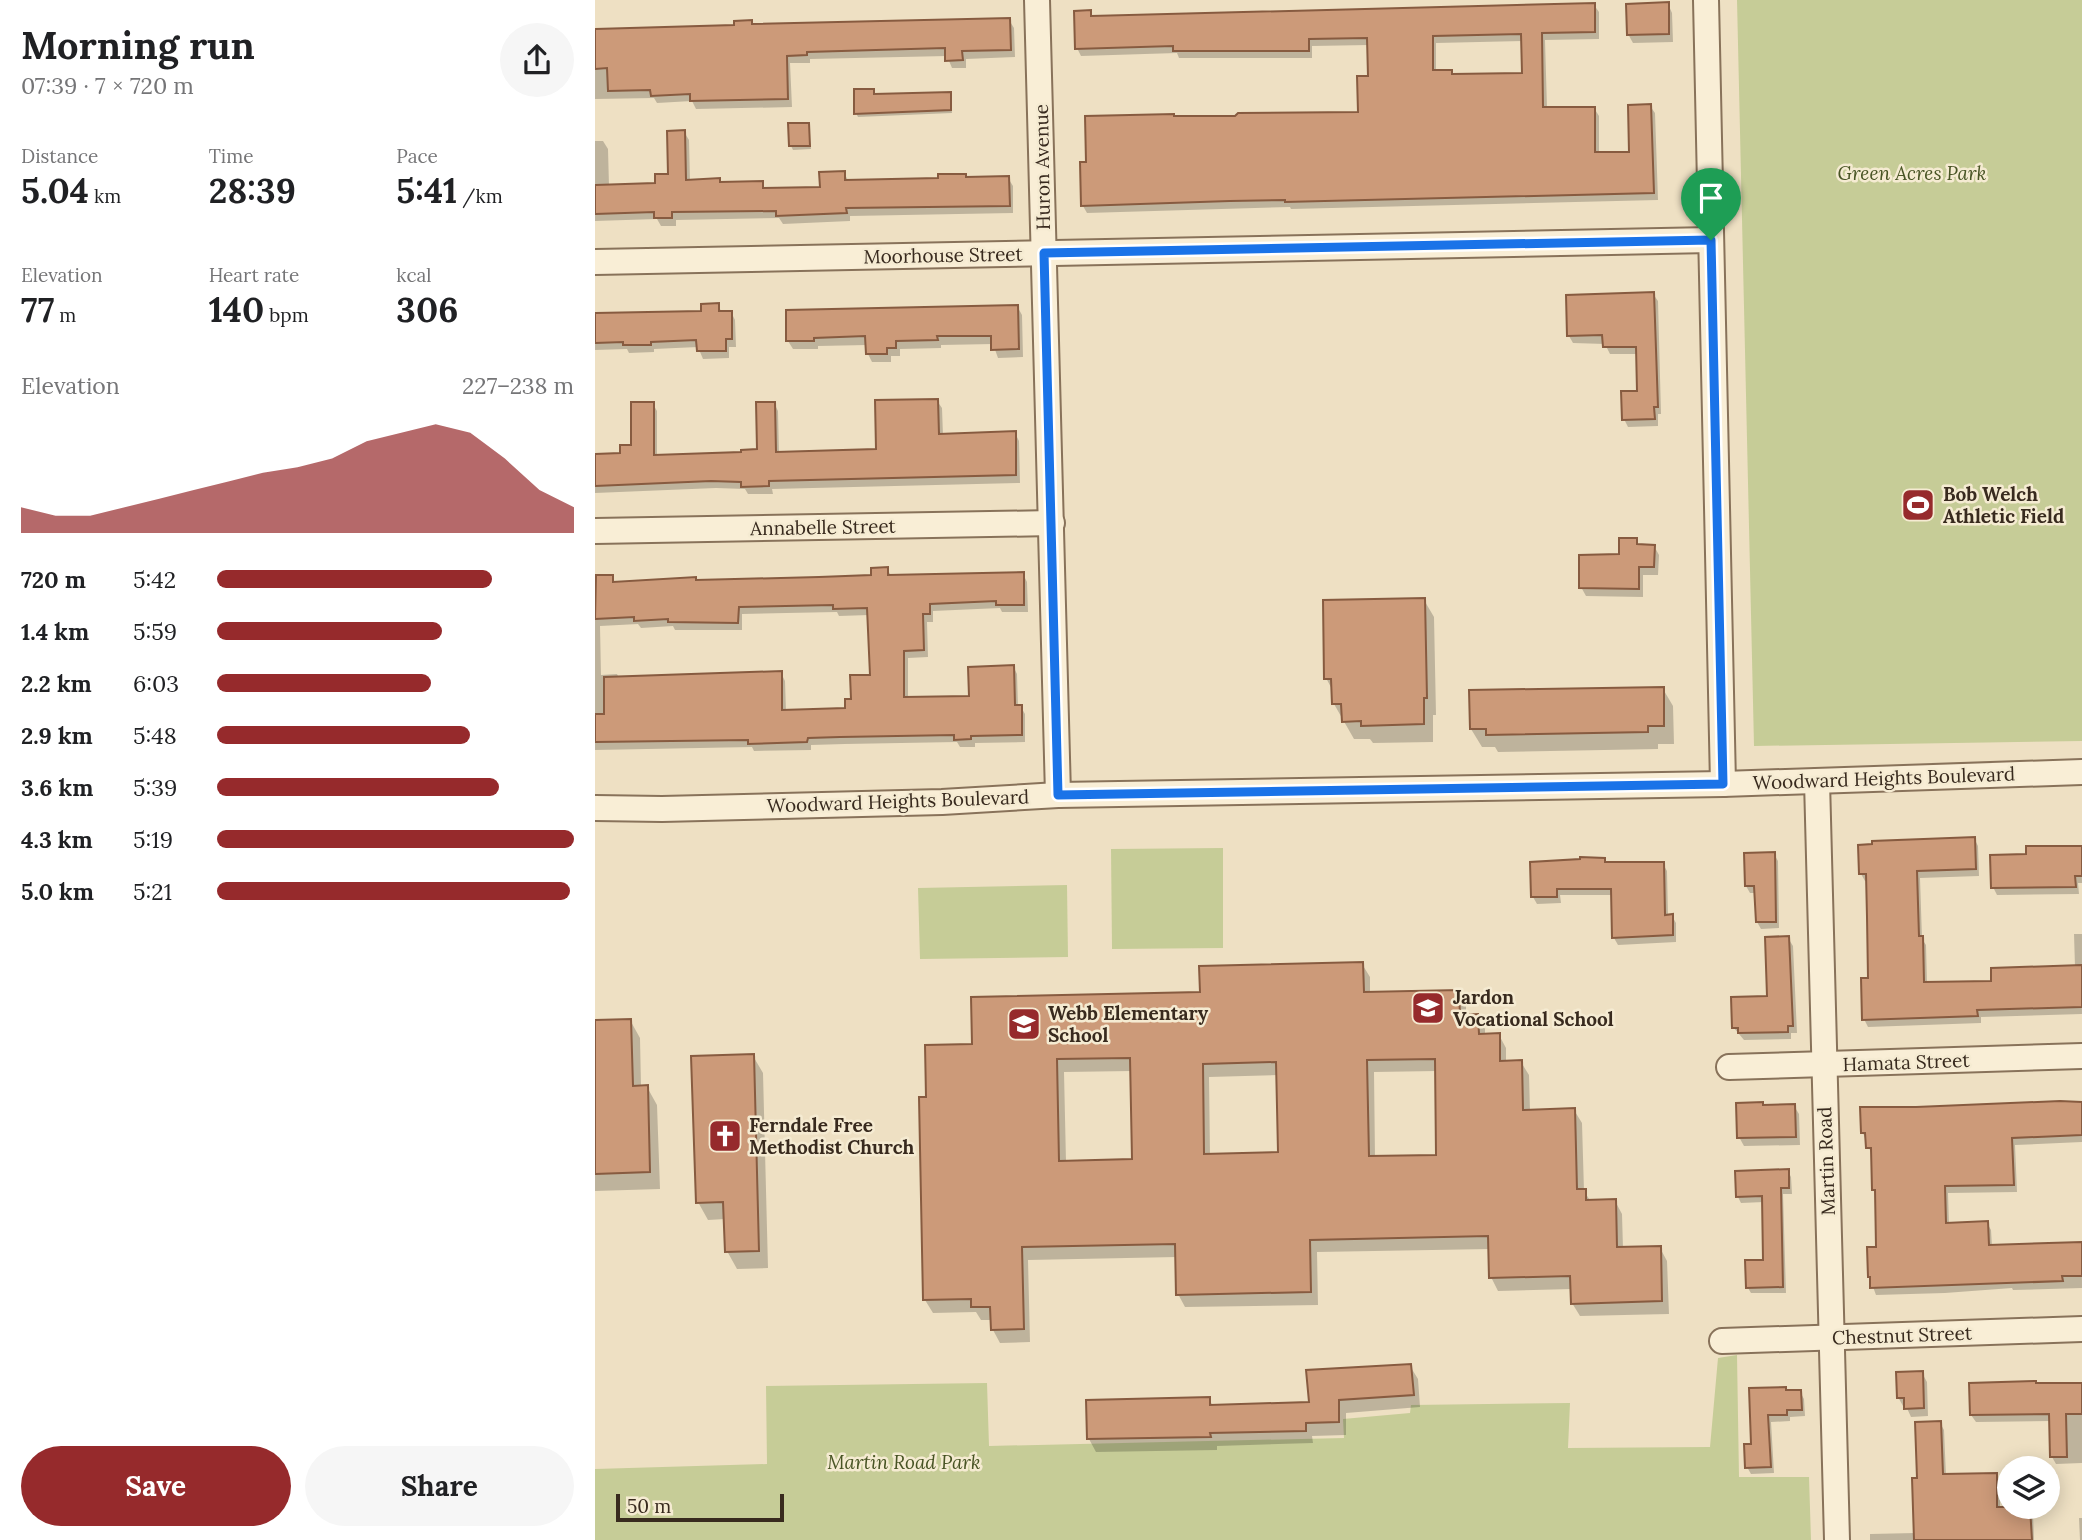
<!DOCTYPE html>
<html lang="en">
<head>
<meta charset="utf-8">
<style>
	body { margin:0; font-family:Lora,serif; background:#f6f6f6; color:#202124; height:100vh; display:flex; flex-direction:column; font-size:26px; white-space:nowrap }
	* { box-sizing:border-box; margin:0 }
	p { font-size:23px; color:#757577 }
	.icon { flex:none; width:38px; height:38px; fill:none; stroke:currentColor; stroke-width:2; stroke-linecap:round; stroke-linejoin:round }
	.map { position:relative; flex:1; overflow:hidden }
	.drawer { display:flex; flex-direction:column; background:#fff; width:595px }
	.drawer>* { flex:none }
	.fabs { position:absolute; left:1402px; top:1456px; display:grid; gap:14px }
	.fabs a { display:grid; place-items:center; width:63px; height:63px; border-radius:50%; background:#fff; box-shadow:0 4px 18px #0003; font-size:35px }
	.scale { position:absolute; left:21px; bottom:18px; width:168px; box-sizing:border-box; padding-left:7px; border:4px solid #382a1e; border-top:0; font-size:19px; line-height:24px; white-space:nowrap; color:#382a1e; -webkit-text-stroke:5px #f5ebd2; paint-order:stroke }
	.pin { position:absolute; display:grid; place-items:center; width:60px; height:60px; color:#fff; margin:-72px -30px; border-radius:50% 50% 50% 0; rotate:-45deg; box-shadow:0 0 7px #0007 }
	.pin .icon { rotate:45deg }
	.round { display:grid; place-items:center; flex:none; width:74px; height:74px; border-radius:37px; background:#f6f6f6 }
	.overview { display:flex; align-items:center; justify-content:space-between; height:119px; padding:0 21px }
	h1 { font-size:38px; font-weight:700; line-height:52px }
	.stats { display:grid; grid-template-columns:repeat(3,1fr); gap:10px; height:119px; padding:7px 21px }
	.stats div { display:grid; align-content:center }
	.stats b { font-size:35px; font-weight:700 }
	.stats small { font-size:19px; font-weight:400 }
	.stats p { font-size:19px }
	.chart { height:196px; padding:14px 21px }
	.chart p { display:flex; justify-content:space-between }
	.chart svg { width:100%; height:126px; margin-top:7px; fill:#962a2c; opacity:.7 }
	.cta { display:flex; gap:14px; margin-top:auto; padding:14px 21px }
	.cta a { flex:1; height:80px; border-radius:42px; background:#962a2c; color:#fff; font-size:28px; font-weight:700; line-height:80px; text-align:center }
	.cta a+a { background:#f6f6f6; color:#202124 }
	ul { padding:0 21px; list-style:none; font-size:23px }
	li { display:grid; grid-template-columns:112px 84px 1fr; align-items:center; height:52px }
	li i { height:18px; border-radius:9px; background:#962a2c }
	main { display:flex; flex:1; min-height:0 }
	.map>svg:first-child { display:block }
	.green { fill:#c6cc97 }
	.shadow { fill:#0003; fill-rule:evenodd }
	.building { fill:#cc9a79; stroke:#875b40; stroke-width:2; fill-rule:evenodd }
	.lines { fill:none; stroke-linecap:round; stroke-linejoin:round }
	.minor-casing { stroke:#88725a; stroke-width:28 }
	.minor { stroke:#f9eed6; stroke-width:24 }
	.route-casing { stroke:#fff; stroke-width:14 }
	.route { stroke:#1a73e8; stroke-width:9 }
	.labels { text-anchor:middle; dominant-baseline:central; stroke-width:5; stroke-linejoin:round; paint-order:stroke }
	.street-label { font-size:19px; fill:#382a1e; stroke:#f5ebd2 }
	.park-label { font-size:19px; font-style:italic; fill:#485424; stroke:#f5ebd2 }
	.poi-label { font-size:19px; font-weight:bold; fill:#382a1e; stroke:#f5ebd2; text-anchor:start }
</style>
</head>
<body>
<main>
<section class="drawer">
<div class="overview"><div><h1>Morning run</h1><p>07:39 · 7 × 720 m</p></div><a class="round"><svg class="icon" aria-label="share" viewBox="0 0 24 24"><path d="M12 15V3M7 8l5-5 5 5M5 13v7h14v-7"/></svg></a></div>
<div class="stats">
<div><p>Distance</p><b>5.04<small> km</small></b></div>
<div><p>Time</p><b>28:39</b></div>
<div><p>Pace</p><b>5:41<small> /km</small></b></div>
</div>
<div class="stats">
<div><p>Elevation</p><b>77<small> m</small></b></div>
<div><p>Heart rate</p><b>140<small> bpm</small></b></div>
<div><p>kcal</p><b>306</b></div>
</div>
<div class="chart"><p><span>Elevation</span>227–238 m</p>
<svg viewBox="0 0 160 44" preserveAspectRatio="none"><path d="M0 44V35L10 38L20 38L30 35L40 32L50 29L60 26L70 23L80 21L90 18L100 12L110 9L120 6L130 9L140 18L150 29L160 35V44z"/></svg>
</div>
<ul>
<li><b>720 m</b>5:42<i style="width:77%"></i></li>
<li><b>1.4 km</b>5:59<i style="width:63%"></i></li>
<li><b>2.2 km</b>6:03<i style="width:60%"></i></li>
<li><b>2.9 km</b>5:48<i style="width:71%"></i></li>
<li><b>3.6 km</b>5:39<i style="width:79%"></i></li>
<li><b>4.3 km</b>5:19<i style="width:100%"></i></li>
<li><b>5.0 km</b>5:21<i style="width:99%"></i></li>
</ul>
<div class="cta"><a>Save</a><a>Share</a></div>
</section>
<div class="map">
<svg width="1487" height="1540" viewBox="0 0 1487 1540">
	<rect width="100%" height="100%" fill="#eee0c3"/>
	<!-- green -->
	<g class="green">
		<polygon points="1142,0 1487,0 1487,741 1159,746"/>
		<polygon points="628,848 628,948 517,949 516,849"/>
		<polygon points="472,885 473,957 325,959 323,888"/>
		<polygon points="1142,1355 1144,1477 1214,1477 1216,1540 0,1540 0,1469 172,1464 171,1386 392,1383 394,1446 749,1438 748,1419 815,1413 816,1405 975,1403 973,1448 1115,1447 1123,1358"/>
	</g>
	<!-- shadow -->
	<g class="shadow">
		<polygon points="1073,4 1077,13 1078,42 1038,43 1033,34"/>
		<path d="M999,5L1004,12V39L950,40L952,108H999L1004,116V154H1036L1055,106L1060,113L1063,200L696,209L695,207L492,213L488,206L487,164H493L579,118L765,114L775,77L774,45L717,46V58H584L582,53L486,56L482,48L495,12L499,18ZM928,41L929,75L859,76L856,71L841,72V43Z"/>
		<polygon points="414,20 419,28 420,57 371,59 371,68 357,68 352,56 215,59 215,63 195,63 197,107 101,109 97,101 62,103 59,98 0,99 0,29"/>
		<polygon points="278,91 281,96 355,94 357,113 263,117 261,113"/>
		<polygon points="213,125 216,149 198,150 196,146"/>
		<polygon points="89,132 94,140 95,181 124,180 126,184 167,183 171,190 226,189 249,173 254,182 413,178 418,186 418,213 255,216 255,221 188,224 184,218 81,220 81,226 66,226 62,219 0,221 0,141 8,141 13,149 14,186 62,184 75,175"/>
		<polygon points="1058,294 1063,301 1066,414 1063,414 1063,426 1033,427 1029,419 1044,393 1042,354 1015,354 1010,344 978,343 974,336"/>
		<polygon points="123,305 127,313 136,312 140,320 141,347 134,347 134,358 108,359 103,347 59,349 59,352 34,353 32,349 0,350 0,316 108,312"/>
		<polygon points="422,306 427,315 428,357 403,358 398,344 346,345 346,348 305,349 305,356 296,356 296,362 277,362 273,354 272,345 223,346 223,349 198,349 193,341"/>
		<polygon points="342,401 347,408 348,436 420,433 424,441 425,483 177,489 178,494 153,494 150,489 121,488 0,493 0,456 27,455 38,446 58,404 62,411 62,456 164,451 179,403 183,411 184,454 283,451"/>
		<polygon points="1041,540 1044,546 1059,546 1064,555 1063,575 1048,575 1048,597 991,596 986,587 1026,556"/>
		<path d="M292,569L297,577L428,574L432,582L433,612H407L405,608L338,611V622H332L333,657L313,658V699L376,698L418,666L422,674L423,707H426L430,714V742L380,743V747H365L362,742L250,744L216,745V750L159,751L157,747L0,750V583L17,577L21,584L278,577ZM242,612L244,616L274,615L276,676L252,710L191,712L190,681L186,673L24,678L22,674L6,675L5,626L43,624L46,628L78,626L80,630H147V614Z"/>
		<polygon points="829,600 839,617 841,715 838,715 838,742 778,743 775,739 759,739 739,704 738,691 731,678"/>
		<polygon points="1068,689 1078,706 1079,744 1063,744 1063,749 903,752 900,747 887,747 876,729"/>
		<polygon points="1379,838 1383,846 1384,876 1325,878 1327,939 1331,945 1332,984 1398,983 1480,967 1479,934 1487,934 1487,1014 1386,1017 1386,1023 1273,1027 1269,1019 1275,980 1273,881 1270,881 1266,874"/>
		<polygon points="1487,846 1487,883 1483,883 1484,894 1402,895 1398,887 1433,856 1433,847"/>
		<polygon points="1179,854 1183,861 1184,928 1166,929 1162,922 1161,893 1155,893 1151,886 1151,855"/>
		<polygon points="1009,860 1011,864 1068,864 1072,871 1073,916 1077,916 1081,923 1081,942 1023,945 1019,938 1018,895 965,895 966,903 942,904 938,897"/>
		<polygon points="1193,938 1198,946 1202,1033 1196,1033 1196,1039 1149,1040 1139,1028 1174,997"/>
		<path d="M767,964L775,977V993L863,991L871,1005V1016H882L890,1029V1036L904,1035L911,1048V1062H926L934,1075L935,1111L979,1110L987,1123L989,1191L996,1202L1020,1201L1027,1214L1028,1249L1065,1248L1072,1261L1074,1314L985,1316L977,1303V1289L903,1291L896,1277L895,1249L722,1252L723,1305L590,1307L583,1294L582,1257L433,1260L435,1342L405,1343L398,1330V1320H386L381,1312L338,1313L330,1300L332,1099L379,1046L606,994ZM537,1071L539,1161L471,1162L469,1072ZM842,1071L843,1157L780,1158L779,1072ZM683,1075L685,1154L615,1155L614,1077Z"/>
		<polygon points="35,1020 45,1038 46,1087 52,1087 62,1105 65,1189 0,1191 0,1022"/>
		<polygon points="158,1056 168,1073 173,1268 142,1269 132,1251 130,1219 113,1220 103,1202"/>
		<polygon points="1487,1103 1487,1142 1420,1145 1422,1192 1353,1193 1354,1225 1392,1223 1396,1230 1397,1247 1487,1243 1487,1288 1418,1290 1417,1288 1350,1293 1281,1295 1274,1276 1283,1249 1281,1194 1279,1190 1277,1155 1268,1133 1321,1109"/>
		<polygon points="1199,1106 1204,1114 1205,1145 1149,1146 1144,1137"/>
		<polygon points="1193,1171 1196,1177 1197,1194 1188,1194 1191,1293 1156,1293 1153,1288 1170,1261 1169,1202 1146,1203 1143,1197"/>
		<polygon points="815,1366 823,1379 825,1407 751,1413 751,1435 717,1436 718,1443 622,1446 622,1450 501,1452 494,1439 614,1399 618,1406 716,1404"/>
		<polygon points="1327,1373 1332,1382 1333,1416 1316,1417 1311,1406 1308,1406 1303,1397"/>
		<polygon points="1487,1384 1487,1463 1461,1464 1457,1457 1456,1421 1381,1422 1376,1415 1442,1385"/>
		<polygon points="1156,1390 1205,1392 1209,1399 1210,1416 1195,1417 1195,1421 1176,1422 1179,1473 1156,1474 1152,1467 1158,1446"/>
		<polygon points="1345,1423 1349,1430 1351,1476 1401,1475 1405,1482 1405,1509 1434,1508 1438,1515 1439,1540 1275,1540 1275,1534 1320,1533 1323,1480"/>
		<polygon points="1452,1470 1459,1470 1462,1474 1463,1496 1452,1496"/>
		<polygon points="1484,1518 1487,1518 1487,1540 1485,1540"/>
	</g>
	<!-- building -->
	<g class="building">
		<polygon points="1074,2 1074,34 1032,35 1031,4"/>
		<path d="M1000,3V32L947,33L948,107H1000V152H1034L1033,105L1056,104L1059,193L690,202V200L635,201L486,206L485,162H491L490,116L579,114V116H640L643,113L763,112L762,76H773L772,38L714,39V51H578V46L480,49L479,11L496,10V16ZM926,34L927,73L857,74V70H838V36Z"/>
		<polygon points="415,18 416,50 367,51 368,60 350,61 350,48 212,52 212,55 192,56 193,99 95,101 95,94 56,96 55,90 13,91 12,68 0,69 0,29 139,25 139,21 157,20 157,24"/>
		<polygon points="259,89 279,89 279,94 356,92 356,110 259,114"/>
		<polygon points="193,123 214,123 215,146 194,146"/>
		<polygon points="90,130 91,180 125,178 125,182 168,181 168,188 225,187 224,172 250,171 250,180 343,178 343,174 371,174 371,177 414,176 415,206 251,208 252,213 181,216 181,211 77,212 77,218 59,218 59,212 0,214 0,185 60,183 60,174 73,174 72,131"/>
		<polygon points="1059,292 1063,407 1059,407 1060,419 1027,420 1026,391 1042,391 1041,347 1008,347 1007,335 972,336 971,295"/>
		<polygon points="124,303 124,311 137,311 137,339 131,339 131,351 102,351 101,340 56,342 56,345 28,345 28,342 0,343 0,313 106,311 106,304"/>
		<polygon points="423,305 424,349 396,350 396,336 342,336 343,340 301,341 301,348 292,348 292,354 271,354 270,336 219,338 219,341 191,341 191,310"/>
		<polygon points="343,399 344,434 421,431 421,475 174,481 174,486 146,487 146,482 116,481 0,486 0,454 25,453 25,445 36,445 36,402 59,402 59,455 146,452 146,450 162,449 161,402 180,402 181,452 281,449 280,400"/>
		<polygon points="1024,538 1042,538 1042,544 1060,545 1059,567 1044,567 1044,589 984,588 984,555 1024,554"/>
		<polygon points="293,567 293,575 429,572 429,605 401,605 401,601 335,604 335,614 328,614 329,650 309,651 309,697 374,696 373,667 419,665 420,705 427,705 427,735 376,736 376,739 359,740 359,735 245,737 213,738 212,742 153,744 153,740 0,742 0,714 9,714 9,677 187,671 187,710 250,708 250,699 256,699 255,675 275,675 272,608 238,609 238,605 144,607 143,623 73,622 73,619 39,621 39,617 0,619 1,575 18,575 18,582 101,577 101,580 224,577 276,575 276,568"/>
		<polygon points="830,598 832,698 829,698 829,724 766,726 766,721 747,722 746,704 737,704 736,679 729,679 728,600"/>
		<polygon points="1069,687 1069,726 1053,726 1053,732 891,735 891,729 875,729 874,690"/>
		<polygon points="1380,837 1381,869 1322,871 1324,936 1328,936 1329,982 1396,981 1396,968 1487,965 1487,1007 1382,1010 1383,1016 1267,1020 1266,978 1273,978 1272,917 1271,874 1264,874 1263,845 1277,844 1277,841"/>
		<polygon points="1431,846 1487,846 1487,876 1480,876 1481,887 1396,888 1395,855 1431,854"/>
		<polygon points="1180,852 1181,922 1161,922 1159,886 1150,886 1149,853"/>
		<polygon points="985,857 1010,858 1010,862 1069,862 1070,915 1078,914 1078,935 1017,938 1016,889 962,889 962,897 936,897 935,862 985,859"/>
		<polygon points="1194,936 1198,1026 1193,1026 1193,1032 1143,1033 1143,1028 1137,1028 1136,997 1172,996 1170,937"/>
		<path d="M768,962L769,992L864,990L865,1015L883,1014L884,1034L905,1033V1061L927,1060L928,1110L980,1108L982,1189H991V1200L1021,1199L1022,1247L1066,1246L1067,1301L976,1304L975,1276L894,1278L893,1236L715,1240L716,1292L581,1295L580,1244L427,1247L429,1329L396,1330L395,1307H376V1299L328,1300L324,1097H331L330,1045L377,1044L376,997L605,992L604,966ZM535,1058L537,1159L464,1161L462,1059ZM840,1059L841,1155L774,1156L772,1060ZM681,1062L683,1152L609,1154L608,1064Z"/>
		<polygon points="36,1019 38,1086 53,1085 55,1172 0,1174 0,1020"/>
		<polygon points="159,1054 164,1251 130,1252 128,1202 101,1203 96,1056"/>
		<polygon points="1465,1101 1487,1102 1487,1135 1417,1138 1419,1185 1350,1186 1351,1223 1393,1221 1394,1245 1487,1242 1487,1276 1467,1276 1468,1281 1275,1288 1275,1277 1273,1277 1272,1247 1281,1247 1280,1190 1277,1190 1276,1148 1271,1148 1270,1133 1266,1133 1265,1107 1321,1107"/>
		<polygon points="1168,1102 1168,1105 1200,1104 1201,1137 1142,1138 1141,1103"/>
		<polygon points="1194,1169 1194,1188 1186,1188 1188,1287 1151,1288 1150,1260 1168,1260 1167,1196 1141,1197 1140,1171"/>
		<polygon points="816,1364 819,1395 744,1400 744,1422 711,1423 711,1431 615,1433 616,1437 492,1439 491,1400 615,1397 615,1405 714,1402 711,1370"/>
		<polygon points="1328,1371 1329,1408 1309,1409 1309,1398 1302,1398 1301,1372"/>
		<polygon points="1441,1381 1441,1383 1487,1383 1487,1414 1471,1414 1472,1457 1455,1457 1454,1414 1375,1415 1374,1383"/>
		<polygon points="1191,1387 1191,1390 1206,1390 1207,1410 1192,1410 1192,1415 1173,1415 1176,1467 1150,1468 1149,1444 1156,1444 1154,1388"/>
		<polygon points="1346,1421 1348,1474 1402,1473 1402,1507 1435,1507 1437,1540 1319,1540 1317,1478 1322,1478 1320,1422"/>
	</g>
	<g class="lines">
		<defs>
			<g id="minor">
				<polyline points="442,0 463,795"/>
				<polyline points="1111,0 1128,784"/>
				<polyline points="0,262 1116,240"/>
				<polyline points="0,531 457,523"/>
				<polyline points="1222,781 1242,1540"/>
				<polyline points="0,808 67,809 347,802 463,795 1128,784 1487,772"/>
				<polyline points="1134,1067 1487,1056"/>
				<polyline points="1127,1341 1487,1329"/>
			</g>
		</defs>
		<!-- minor casing -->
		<use href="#minor" class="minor-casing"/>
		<!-- minor -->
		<use href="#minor" class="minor"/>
	</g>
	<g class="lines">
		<defs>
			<polygon id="route" points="1116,240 1128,784 463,795 449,253"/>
		</defs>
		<!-- route casing -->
		<use href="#route" class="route-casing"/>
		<!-- route -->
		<use href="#route" class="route"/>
	</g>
	<!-- icons -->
	<defs>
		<symbol id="stadium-square" viewBox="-11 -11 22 22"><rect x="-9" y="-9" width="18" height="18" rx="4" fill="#962a2c" stroke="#f5ebd2"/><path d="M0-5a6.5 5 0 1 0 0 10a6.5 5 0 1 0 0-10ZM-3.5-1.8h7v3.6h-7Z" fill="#fff"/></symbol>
		<symbol id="school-square" viewBox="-11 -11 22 22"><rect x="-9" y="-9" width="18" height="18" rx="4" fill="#962a2c" stroke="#f5ebd2"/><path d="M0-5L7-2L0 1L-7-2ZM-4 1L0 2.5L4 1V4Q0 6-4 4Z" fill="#fff"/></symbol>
		<symbol id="church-square" viewBox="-11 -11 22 22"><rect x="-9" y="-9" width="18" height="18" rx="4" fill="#962a2c" stroke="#f5ebd2"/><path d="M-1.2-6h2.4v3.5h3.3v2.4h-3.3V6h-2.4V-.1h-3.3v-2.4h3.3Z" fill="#fff"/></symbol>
	</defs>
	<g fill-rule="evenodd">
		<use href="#stadium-square" x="1304" y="486" width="38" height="38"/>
		<use href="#school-square" x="814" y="989" width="38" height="38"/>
		<use href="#school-square" x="410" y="1005" width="38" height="38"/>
		<use href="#church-square" x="111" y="1117" width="38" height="38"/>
	</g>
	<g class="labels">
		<!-- street labels -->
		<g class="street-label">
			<text transform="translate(447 167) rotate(-91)">Huron Avenue</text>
			<text transform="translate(348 255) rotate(-1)">Moorhouse Street</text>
			<text transform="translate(228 527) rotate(-1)">Annabelle Street</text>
			<text transform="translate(1289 778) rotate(-2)">Woodward Heights Boulevard</text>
			<text transform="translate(303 801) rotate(-2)">Woodward Heights Boulevard</text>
			<text transform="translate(1311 1062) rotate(-2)">Hamata Street</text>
			<text transform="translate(1231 1161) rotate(-92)">Martin Road</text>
			<text transform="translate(1307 1335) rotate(-2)">Chestnut Street</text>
		</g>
		<!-- park labels -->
		<g class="park-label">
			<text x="1317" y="173">Green Acres Park</text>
			<text x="309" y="1462">Martin Road Park</text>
		</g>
		<!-- poi labels -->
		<g class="poi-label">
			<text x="1348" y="494">Bob Welch<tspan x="1348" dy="22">Athletic Field</tspan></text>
			<text x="858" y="997">Jardon<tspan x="858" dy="22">Vocational School</tspan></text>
			<text x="453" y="1013">Webb Elementary<tspan x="453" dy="22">School</tspan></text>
			<text x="154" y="1125">Ferndale Free<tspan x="154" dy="22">Methodist Church</tspan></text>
		</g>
	</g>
</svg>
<div class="fabs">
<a><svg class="icon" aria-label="layers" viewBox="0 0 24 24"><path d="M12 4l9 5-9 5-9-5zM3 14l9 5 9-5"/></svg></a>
</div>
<div class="scale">50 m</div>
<div class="pin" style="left:1116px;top:240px;background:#1e9e55"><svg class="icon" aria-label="arrive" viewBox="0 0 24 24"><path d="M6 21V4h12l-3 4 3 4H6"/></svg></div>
</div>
</main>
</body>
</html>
